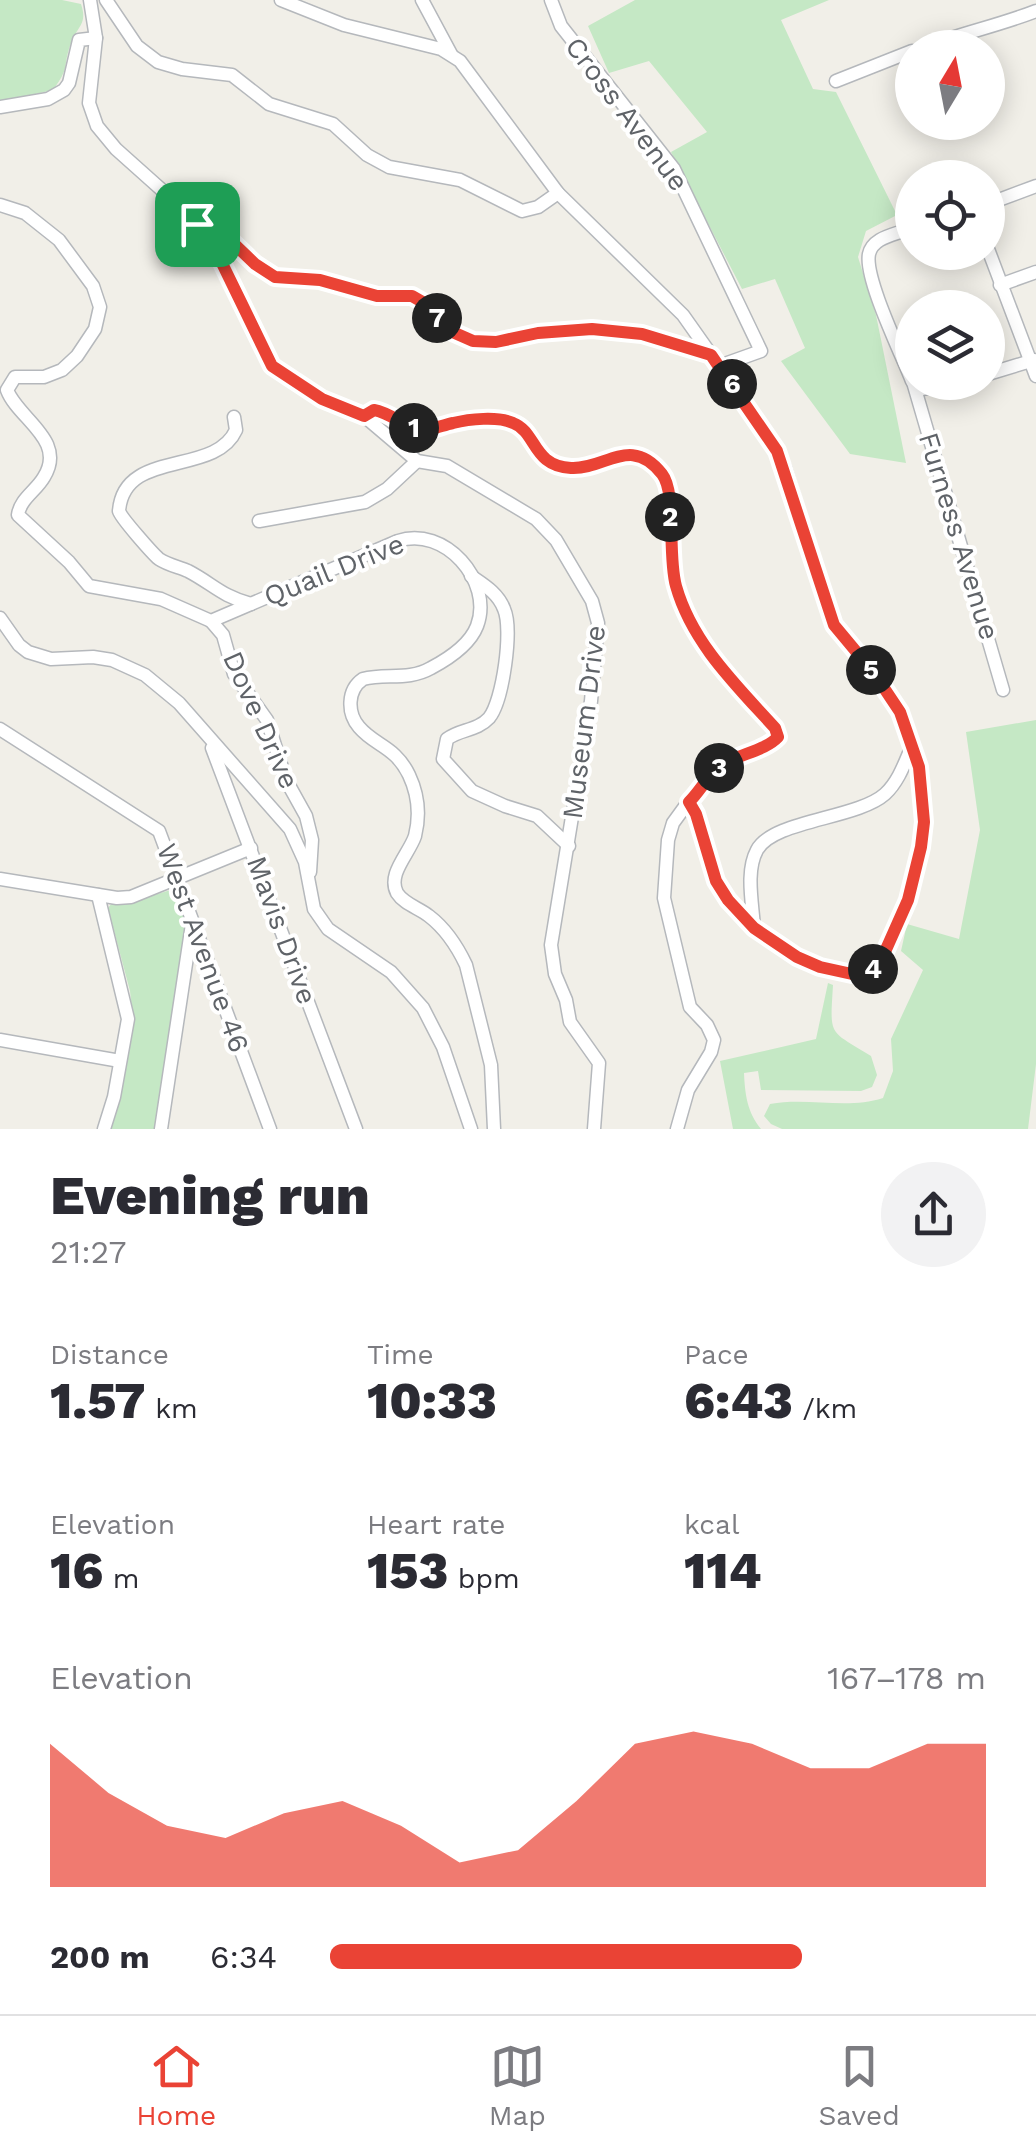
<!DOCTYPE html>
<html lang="en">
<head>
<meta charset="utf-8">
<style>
	body { margin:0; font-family:"Work Sans",sans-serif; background:#f2f2f3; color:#2b2b33; height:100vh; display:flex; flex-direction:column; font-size:38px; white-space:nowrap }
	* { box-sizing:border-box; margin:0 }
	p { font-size:32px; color:#7c7c81 }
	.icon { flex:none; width:55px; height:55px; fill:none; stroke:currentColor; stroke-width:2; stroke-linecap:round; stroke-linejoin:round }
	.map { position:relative; height:1129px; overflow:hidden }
	.side { display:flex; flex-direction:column; background:#fff; flex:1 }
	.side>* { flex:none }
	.needle { width:65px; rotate:10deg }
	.fabs { position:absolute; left:895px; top:30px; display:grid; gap:20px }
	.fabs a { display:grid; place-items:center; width:110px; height:110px; border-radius:50%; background:#fff; box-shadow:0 5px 25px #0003; font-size:50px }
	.pin { position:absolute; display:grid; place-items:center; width:85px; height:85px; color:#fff; margin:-42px; border-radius:20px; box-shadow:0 5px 15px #0006 }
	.km { position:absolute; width:50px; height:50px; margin:-25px; border-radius:50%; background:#222; color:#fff; font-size:28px; line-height:50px; text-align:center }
	.round { display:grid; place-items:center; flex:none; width:105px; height:105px; border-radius:52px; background:#f2f2f3 }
	.summary { display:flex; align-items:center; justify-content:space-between; height:170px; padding:0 50px }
	h1 { font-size:55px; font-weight:800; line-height:75px }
	.stats { display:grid; grid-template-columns:repeat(3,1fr); gap:15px; height:170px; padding:10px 50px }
	.stats div { display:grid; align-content:center }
	.stats b { font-size:50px; font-weight:800 }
	.stats small { font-size:28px; font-weight:400 }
	.stats p { font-size:28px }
	.chart { height:280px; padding:20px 50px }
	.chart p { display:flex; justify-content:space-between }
	.chart svg { width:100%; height:180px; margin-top:10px; fill:#ea4335; opacity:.7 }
	ul { padding:0 50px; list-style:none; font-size:32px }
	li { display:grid; grid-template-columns:160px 120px 1fr; align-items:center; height:75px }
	li i { height:25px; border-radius:12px; background:#ea4335 }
	.dock { display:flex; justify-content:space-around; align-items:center; height:140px; border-top:2px solid #e1e1e2; background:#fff; font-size:28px; color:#7c7c81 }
	.dock a { display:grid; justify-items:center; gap:5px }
	.dock .on { color:#ea4335 }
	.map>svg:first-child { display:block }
	.green { fill:#c5e8c5 }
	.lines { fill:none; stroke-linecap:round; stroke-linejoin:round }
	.minor-casing { stroke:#b5b8bc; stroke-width:15 }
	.minor { stroke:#fff; stroke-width:12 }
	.route-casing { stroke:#fff; stroke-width:20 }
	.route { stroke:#ea4335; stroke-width:12 }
	.labels { text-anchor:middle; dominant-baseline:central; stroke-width:8; stroke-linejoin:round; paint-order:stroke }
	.street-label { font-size:28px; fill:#5f6368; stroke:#fff }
</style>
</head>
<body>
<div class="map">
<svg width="1036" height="1129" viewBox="0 0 1036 1129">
	<rect width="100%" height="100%" fill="#f1efe8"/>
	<!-- green -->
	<g class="green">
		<path d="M0,0H62L81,4C88,25 77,26 71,43C62,67 71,66 53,90L0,102Z"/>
		<polygon points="635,0 829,0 781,20 813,89 836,92 897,215 866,231 858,257 876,315 906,463 850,454 781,361 805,348 775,279 742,289 671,152 707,132 649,61 609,73 588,26"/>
		<path d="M1036,720V1064L1028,1129H782L771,1124L764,1116L770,1104C808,1097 847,1110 883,1098L893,1071L891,1039L923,970L901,951L907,924L959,939L980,830L966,732Z"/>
		<polygon points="174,889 187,926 156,1129 109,1129 133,1018 130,991 108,908 112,903 124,904"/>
		<path d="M828,983L833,985C830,1038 828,1029 871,1056L877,1075L872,1087L861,1091L761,1090L758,1071L744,1073C745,1094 747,1112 761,1129H733L720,1061L816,1039Z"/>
	</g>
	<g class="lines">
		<defs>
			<g id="minor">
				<polyline points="90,0 96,38 89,103 97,126 116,149 182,208 206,236 271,366 322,399 364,416 417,461 447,466 536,519 556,540 592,601 598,623 591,701 551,945 555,974 566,1000 570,1022 599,1063 594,1129"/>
				<polyline points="106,0 137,46 158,62 182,69 232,75 269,104 333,124 367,155 389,167 460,180 522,211 538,207 558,193"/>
				<polyline points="281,0 344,25 441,49 460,61 558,193 683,315 767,434 785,468 834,625 874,673 900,712 919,767 923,794 921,847 908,900 880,963 864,973 852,974 820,967 797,957 754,929 728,900 716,881 696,814 689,801 673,823 668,840 664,898 690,1007 707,1025 714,1040 711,1052 688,1090 677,1129"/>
				<polyline points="422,0 451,54"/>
				<polyline points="551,0 561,26 674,169 761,351 719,366"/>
				<path d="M923,48C961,33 998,26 1036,11"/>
				<polyline points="836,81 912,51"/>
				<polyline points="0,107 48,99 64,90 69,83 79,40 96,38"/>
				<polyline points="988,204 1036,186"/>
				<path d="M0,205L25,213L59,240L93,286L100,307L95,329L77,356L62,370L44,377H15L7,390C18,419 67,440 44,477C36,491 20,499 18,515L69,562L89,586L161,599L211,621L398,541C444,525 494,581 477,626C470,644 448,659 431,668C408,681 386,673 363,679C347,690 347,713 359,727C375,746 395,746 409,775C418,794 420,816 415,836C409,854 387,874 397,893C404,904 419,908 429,916C446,929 457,946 466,965L491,1065L494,1129"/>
				<polyline points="197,224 227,237 255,265 275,277 320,280 377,296 412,296 426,304 449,330 473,341 496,342 538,333 592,329 642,334 711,355"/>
				<path d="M900,232C888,236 872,240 869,254C864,278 902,355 912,381"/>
				<polyline points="988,249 1036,376"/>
				<polyline points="1000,285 1036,272"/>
				<polyline points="988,374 1034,360"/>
				<polyline points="913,382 1003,690"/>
				<polyline points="916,390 963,382"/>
				<path d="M364,416L374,410C392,413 406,429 423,430C433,430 443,425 453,423C469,419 497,416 513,423C537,433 532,466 571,468C605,470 632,434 662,474C677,493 667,554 676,586C692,643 736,685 775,729L777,737C766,751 737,755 721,766C707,776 701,790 689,801"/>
				<path d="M234,417L236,430C215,477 124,448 119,511C121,518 153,554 159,559C168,565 179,567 188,571C213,584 221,596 251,604"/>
				<polyline points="259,521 365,502 387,489 417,461"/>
				<path d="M471,576C484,585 498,593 504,609C513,629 503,701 489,718C477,731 460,729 447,739L443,759L472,791L505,806L537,816L569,846"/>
				<polyline points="0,618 19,645 28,652 51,659 93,657 112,660 145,675 179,703 290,829 305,862 314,909 328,929 391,972 423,1008 443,1047 471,1129"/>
				<polyline points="211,621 223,635 234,674 267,720 286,780 306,816 312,840 310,872"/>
				<polyline points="0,729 159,831 270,1129"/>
				<polyline points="212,748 356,1129"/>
				<polyline points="0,879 117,898 131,897 251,848"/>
				<polyline points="98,895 128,1019 114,1097 104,1129"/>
				<path d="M754,929C753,905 745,872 757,850C773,820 857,819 885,794C899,781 905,762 912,746"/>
				<polyline points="0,1040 120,1061"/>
				<polyline points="161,1129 192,924"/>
			</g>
		</defs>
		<!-- minor casing -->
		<use href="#minor" class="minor-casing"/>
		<!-- minor -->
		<use href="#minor" class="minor"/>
	</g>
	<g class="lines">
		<defs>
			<path id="route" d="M197,224L227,237L255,264L275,277L320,280L377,296H412L426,304L448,330L473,341L496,342L538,333L592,329L642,334L711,355L777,451L834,625L874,673L900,712L919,767L924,822L921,847L908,900L880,963L864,973L852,974L820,967L797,957L754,928L728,900L716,881L696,814L689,802C701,790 707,776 721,766C738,754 765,751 778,737L775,728C736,685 692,643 676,586C667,554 677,493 662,474C631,434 605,470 571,468C532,466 537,432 513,423C498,416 469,419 453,423C443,425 433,430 423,430C406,429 392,413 374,410L364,416L322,399L272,366L219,257Z"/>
		</defs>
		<!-- route casing -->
		<use href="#route" class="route-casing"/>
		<!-- route -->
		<use href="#route" class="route"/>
	</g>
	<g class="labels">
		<!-- street labels -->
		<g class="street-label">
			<text transform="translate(627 114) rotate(53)">Cross Avenue</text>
			<text transform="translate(959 536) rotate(73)">Furness Avenue</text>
			<text transform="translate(334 570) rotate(-22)">Quail Drive</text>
			<text transform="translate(261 720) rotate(66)">Dove Drive</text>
			<text transform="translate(584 722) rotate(-83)">Museum Drive</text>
			<text transform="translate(282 930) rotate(70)">Mavis Drive</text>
			<text transform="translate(203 948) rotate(70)">West Avenue 46</text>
		</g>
	</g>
</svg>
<div class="fabs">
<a><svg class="needle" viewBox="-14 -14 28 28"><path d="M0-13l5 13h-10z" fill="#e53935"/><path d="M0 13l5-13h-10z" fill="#7c7c81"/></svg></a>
<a><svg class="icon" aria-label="locate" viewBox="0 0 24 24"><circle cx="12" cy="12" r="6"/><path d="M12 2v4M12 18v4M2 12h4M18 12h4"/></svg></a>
<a><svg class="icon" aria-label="layers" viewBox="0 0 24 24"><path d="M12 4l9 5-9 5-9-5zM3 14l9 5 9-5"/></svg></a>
</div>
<div class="pin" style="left:197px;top:224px;background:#1e9e55"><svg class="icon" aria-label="arrive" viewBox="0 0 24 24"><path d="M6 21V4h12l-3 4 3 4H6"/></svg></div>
<b class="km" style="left:414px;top:428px">1</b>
<b class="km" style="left:670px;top:517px">2</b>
<b class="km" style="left:719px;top:768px">3</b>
<b class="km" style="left:873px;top:969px">4</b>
<b class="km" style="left:871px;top:670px">5</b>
<b class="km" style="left:732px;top:384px">6</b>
<b class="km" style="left:437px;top:318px">7</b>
</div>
<section class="side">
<div class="summary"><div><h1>Evening run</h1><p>21:27</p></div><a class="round"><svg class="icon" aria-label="share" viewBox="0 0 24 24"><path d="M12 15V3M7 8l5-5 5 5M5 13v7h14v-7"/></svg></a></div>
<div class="stats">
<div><p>Distance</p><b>1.57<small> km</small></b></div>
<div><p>Time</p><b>10:33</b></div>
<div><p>Pace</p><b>6:43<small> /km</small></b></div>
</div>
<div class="stats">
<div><p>Elevation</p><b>16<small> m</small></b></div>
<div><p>Heart rate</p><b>153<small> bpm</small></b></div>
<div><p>kcal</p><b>114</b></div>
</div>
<div class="chart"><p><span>Elevation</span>167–178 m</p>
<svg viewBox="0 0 160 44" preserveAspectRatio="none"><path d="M0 44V9L10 21L20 29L30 32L40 26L50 23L60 29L70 38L80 35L90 23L100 9L110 6L120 9L130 15L140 15L150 9L160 9V44z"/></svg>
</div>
<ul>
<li><b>200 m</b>6:34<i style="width:72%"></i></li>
</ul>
</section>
<nav class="dock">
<a class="on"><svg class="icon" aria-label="home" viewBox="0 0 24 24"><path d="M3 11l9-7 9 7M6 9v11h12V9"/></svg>Home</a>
<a><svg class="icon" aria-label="map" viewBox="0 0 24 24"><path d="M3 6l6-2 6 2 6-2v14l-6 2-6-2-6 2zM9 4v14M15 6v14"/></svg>Map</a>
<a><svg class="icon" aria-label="saved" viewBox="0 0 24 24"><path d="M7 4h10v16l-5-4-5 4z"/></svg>Saved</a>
</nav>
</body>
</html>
